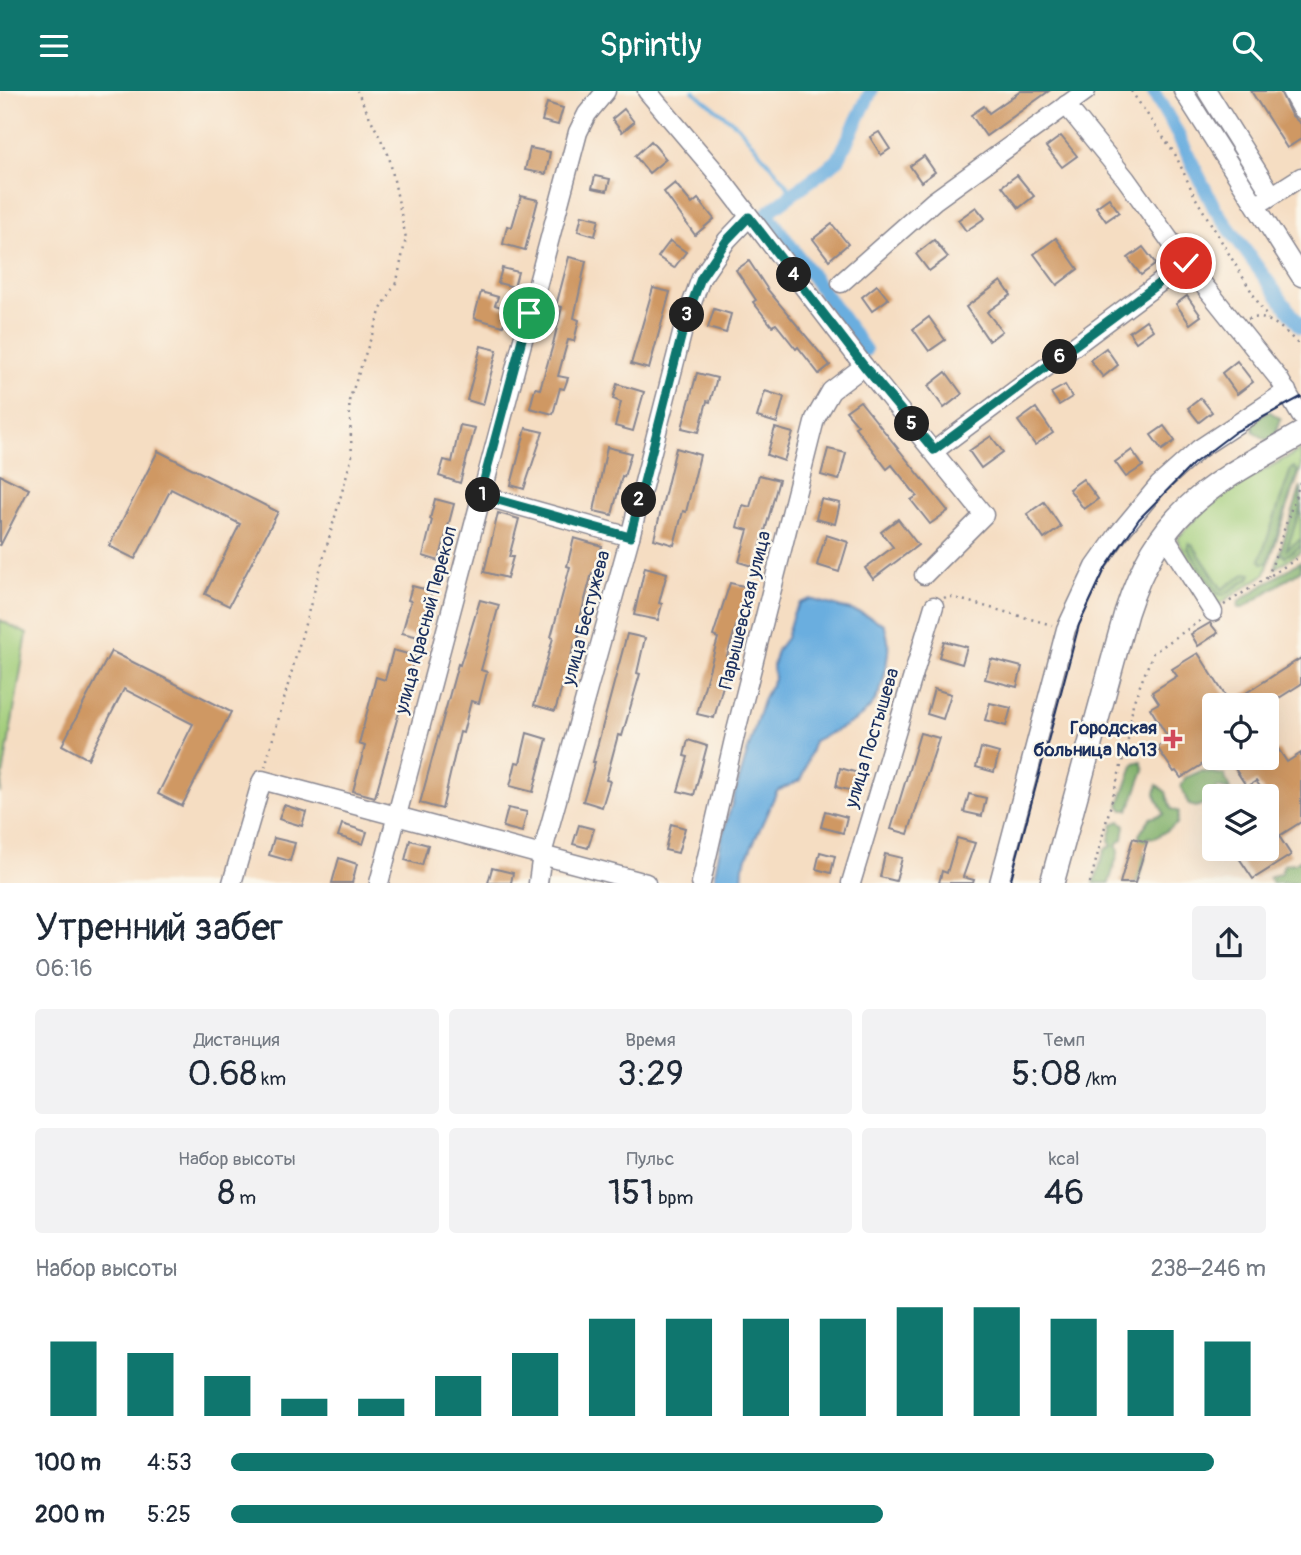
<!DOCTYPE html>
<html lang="ru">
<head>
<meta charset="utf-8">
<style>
	body { margin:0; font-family:Pangolin,sans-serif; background:#f2f2f3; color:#1f2937; height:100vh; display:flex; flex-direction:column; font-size:26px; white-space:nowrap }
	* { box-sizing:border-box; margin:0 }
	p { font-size:23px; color:#747a83 }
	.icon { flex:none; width:38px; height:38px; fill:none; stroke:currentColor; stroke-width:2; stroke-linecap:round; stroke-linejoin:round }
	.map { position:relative; height:792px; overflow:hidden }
	.drawer { display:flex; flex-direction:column; background:#fff; flex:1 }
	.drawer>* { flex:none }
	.tools { position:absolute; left:1202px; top:602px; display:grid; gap:14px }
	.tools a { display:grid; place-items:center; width:77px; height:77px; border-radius:7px; background:#fff; box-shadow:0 7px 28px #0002; font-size:35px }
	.pin { position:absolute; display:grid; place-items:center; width:60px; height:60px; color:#fff; margin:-30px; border:4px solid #fff; border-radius:50%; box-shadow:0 2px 7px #0007 }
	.km { position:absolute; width:35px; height:35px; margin:-18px; border-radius:50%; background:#222; color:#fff; font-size:19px; line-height:35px; text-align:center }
	.round { display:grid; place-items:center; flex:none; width:74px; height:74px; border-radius:7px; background:#f2f2f3 }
	.head { display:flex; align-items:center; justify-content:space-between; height:119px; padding:0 35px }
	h1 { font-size:38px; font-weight:600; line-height:52px }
	.stats { display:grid; grid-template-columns:repeat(3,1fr); gap:10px; height:119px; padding:7px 35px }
	.stats div { display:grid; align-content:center; border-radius:7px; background:#f2f2f3; text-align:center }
	.stats b { font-size:35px; font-weight:600 }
	.stats small { font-size:19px; font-weight:400 }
	.stats p { font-size:19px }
	.chart { height:196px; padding:14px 35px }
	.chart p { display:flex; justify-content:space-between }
	.chart svg { width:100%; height:126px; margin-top:7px; stroke:#0f766e; stroke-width:6 }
	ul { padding:0 35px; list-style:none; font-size:23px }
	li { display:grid; grid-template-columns:112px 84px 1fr; align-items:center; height:52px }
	li i { height:18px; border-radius:9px; background:#0f766e }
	header { display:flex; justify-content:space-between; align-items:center; height:91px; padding:0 35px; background:#0f766e; color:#fff; font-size:32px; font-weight:600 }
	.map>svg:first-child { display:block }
	.green { fill:#a2cd7a; stroke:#5e7e6c; stroke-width:2 }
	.forest { fill:#81b06a; stroke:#4e7064; stroke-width:2 }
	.water { fill:#6aaedf; stroke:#426e9e; stroke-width:2 }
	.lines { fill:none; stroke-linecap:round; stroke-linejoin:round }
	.stream { stroke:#6aaedf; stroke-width:3.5 }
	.canal { stroke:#6aaedf; stroke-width:14 }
	.building { fill:#cf9863 }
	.minor-casing { stroke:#888690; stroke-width:21 }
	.major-casing { stroke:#888690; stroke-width:26 }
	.path { stroke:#888690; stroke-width:2.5; stroke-dasharray:2 5; stroke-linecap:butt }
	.minor { stroke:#fff; stroke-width:18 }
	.major { stroke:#fff; stroke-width:23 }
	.tram { stroke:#1b2f5e; stroke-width:2 }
	.route-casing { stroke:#fff; stroke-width:14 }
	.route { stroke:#0f766e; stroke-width:9 }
	.poi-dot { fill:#d1495b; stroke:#fbf7ec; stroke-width:2.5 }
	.labels { text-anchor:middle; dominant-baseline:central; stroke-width:5; stroke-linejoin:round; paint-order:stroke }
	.street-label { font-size:19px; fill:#1b2f5e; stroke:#fbf7ec }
	.poi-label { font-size:19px; font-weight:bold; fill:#1b2f5e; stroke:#fbf7ec; text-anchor:end }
</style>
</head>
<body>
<header><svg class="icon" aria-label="menu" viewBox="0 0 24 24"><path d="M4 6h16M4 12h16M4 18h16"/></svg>Sprintly<svg class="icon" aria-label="search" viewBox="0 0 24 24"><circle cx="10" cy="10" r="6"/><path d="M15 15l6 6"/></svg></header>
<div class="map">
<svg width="1301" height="792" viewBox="0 0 1301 792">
	<rect width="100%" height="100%" fill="#fbf7ec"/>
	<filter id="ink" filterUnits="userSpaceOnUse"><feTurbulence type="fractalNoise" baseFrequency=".0143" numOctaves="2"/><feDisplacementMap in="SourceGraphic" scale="14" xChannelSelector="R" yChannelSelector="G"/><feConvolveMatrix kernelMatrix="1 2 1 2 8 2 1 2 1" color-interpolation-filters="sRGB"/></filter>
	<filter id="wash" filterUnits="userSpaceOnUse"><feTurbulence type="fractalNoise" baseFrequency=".00686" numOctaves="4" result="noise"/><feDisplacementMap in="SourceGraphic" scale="28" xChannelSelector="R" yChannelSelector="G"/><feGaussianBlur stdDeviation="1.57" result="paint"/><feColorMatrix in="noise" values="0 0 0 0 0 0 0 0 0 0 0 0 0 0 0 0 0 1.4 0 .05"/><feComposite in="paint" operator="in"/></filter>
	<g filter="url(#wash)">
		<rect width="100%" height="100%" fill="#f5ddc2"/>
		<!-- green -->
		<g class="green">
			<path d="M1301,359V377L1265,483L1216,515L1177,448C1210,407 1255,383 1301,359Z"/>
			<polygon points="1301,401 1301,460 1275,477"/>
			<polygon points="0,529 27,543 0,702"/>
		</g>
		<!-- forest -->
		<g class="forest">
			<polygon points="1269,320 1281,328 1273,348 1265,348 1253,340 1253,329"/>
			<polygon points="1294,376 1298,381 1268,472 1262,472 1260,469 1291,378"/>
			<polygon points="1301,395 1301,416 1287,458 1301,448 1301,455 1285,466 1280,461"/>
			<polygon points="1189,452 1193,454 1222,498 1246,482 1251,483 1249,488 1224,504 1218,503 1188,458"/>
			<polygon points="1301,470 1301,479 1243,517 1238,517 1239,510"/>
			<polygon points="1141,670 1144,679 1129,719 1123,719 1119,714 1134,672"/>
			<polygon points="1201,680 1224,684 1230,699 1217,696 1213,709 1196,716 1189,714 1181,696 1185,687"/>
			<polygon points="1157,694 1166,701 1171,718 1179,721 1177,733 1155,747 1148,746 1143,757 1145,768 1137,792 1126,792 1141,755 1139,744 1150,727 1164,723 1155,703"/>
			<polygon points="1120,730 1125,734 1123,748 1116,754 1119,759 1109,792 1094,792 1105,758 1112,755 1109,749 1113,733"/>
			<polygon points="1301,768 1301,792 1272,792 1269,787 1281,782 1284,773 1296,772"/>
		</g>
		<!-- water -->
		<path class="water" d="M810,508L861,522L884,533C890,551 889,558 886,576C879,625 854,630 814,650L801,689L777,700L743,775L742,792H715V782L722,746L763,609L774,588L773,575L777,559L786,547L793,523L800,512Z"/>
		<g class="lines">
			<!-- stream -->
			<polyline class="stream" points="693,0 738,35 786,92 790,102"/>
			<!-- canal -->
			<g class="canal">
				<polyline points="1153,0 1175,38 1215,118 1301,236"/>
				<polyline points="865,259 767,122 838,69 871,0"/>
			</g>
		</g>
		<g id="blocks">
			<!-- building -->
			<g class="building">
				<polygon points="1021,0 1049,0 986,45 971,24 984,15 989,22"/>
				<polygon points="1251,0 1280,0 1291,24 1301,33 1301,48 1287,57"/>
				<polygon points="547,12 563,17 558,34 542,30"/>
				<polygon points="624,18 634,31 622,41 612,28"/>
				<polygon points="879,41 890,58 881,64 870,46"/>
				<polygon points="1061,45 1077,65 1062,76 1046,56"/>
				<polygon points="651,50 666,68 649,82 635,65"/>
				<polygon points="530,57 550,61 546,83 525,79"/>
				<polygon points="924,65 935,81 921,91 910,75"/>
				<polygon points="1017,84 1034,105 1019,117 1002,95"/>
				<polygon points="595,85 610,88 607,100 592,97"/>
				<polygon points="675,92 692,113 698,108 714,128 695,144 664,101"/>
				<polygon points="521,105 538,109 525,159 503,153 507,135 512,136"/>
				<polygon points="1109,107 1119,121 1106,130 1096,116"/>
				<polygon points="976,116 985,127 966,140 958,129"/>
				<polygon points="582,124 599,128 595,145 578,140"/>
				<polygon points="832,133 848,153 829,169 813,148"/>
				<polygon points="1056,147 1078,178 1057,194 1034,163"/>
				<polygon points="934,149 948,166 929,180 916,163"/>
				<polygon points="670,150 686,161 674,177 658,166"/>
				<polygon points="1143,156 1156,173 1141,184 1128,167"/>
				<polygon points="569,166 586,170 574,227 579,229 574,250 568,249 558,285 568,287 564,298 560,297 553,323 530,317 535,297 540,298 552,257 562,216 556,215"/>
				<polygon points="749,170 768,199 830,274 819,283 798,256 796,258 776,233 772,235 753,211 756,209 736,179"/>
				<polygon points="502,177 518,181 514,196 498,192"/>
				<polygon points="1001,190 1011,204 987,221 1002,240 989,250 966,216"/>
				<polygon points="877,194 888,208 872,220 862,206"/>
				<polygon points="653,197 670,201 649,278 631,273"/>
				<polygon points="481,201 498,206 495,214 508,218 503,235 474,227"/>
				<polygon points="1187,205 1201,225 1190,233 1176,213"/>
				<polygon points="714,218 731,223 726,242 708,237"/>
				<polygon points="929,226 945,249 929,260 913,238"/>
				<polygon points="1146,229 1153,239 1136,251 1129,241"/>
				<polygon points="481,255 497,259 483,314 467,309"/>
				<polygon points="1106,257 1118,274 1103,286 1090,269"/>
				<polygon points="1237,270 1253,291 1237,303 1222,282"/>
				<polygon points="946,281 962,303 944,317 928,295"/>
				<polygon points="697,282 717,287 710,311 707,310 699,341 682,337"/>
				<polygon points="617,293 644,301 633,340 615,335 621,311 613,308"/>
				<polygon points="1065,294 1072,306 1059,314 1051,302"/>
				<polygon points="765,300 784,306 777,332 757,326"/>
				<polygon points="1201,307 1212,321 1199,331 1188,317"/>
				<polygon points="860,310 948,420 930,433 911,409 917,405 892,374 887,378 855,336 858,334 846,320"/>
				<polygon points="1036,317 1053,342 1035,354 1018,330"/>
				<polygon points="460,334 475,337 460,392 439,385 444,369 452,371"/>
				<polygon points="1164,335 1175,350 1162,359 1151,344"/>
				<polygon points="526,337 543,341 524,398 511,394"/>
				<polygon points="775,337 793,342 784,370 767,364"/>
				<polygon points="991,345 1003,361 981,377 969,360"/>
				<polygon points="607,356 631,362 624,386 622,385 612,424 594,420"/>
				<polygon points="676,357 700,364 686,421 683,420 674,454 654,448"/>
				<polygon points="828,358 846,362 839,389 821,384"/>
				<polygon points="1132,359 1143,375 1126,386 1115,371"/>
				<polygon points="158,360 278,421 229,515 205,503 240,433 171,398 135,468 109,455"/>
				<polygon points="0,384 29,398 0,455"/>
				<polygon points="759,384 779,389 755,476 739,471 748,439 737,436 743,414 750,416"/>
				<polygon points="1083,388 1098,408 1084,418 1069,398"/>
				<polygon points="435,408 454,413 439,470 423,465 432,429 430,428"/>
				<polygon points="821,408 840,412 835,433 816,428"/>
				<polygon points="1044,411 1061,436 1044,448 1027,423"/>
				<polygon points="498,422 519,428 509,466 513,466 507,487 484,481"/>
				<polygon points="898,428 918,454 873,488 865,477 893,456 881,441"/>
				<polygon points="826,444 848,451 839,481 817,474"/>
				<polygon points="574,447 602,455 595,482 592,482 581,524 584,525 577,553 575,552 555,620 534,614 553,547 551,546 570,476 567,475"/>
				<polygon points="645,476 667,482 659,512 662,513 658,529 634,524"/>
				<polygon points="730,492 748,496 727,565 731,566 714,627 697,623 718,547 713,545"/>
				<polygon points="412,495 432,500 419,546 402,542 411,510 408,509"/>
				<polygon points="480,509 499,514 481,579 487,581 479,612 471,610 463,642 460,641 442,718 420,712 458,573 460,574"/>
				<polygon points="1210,532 1218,542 1198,555 1191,543"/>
				<polygon points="627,543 645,547 637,582 640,583 622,645 618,644 606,689 610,690 602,716 583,710 595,671 593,671"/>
				<polygon points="944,550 967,556 962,573 939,566"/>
				<polygon points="393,559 415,565 375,706 353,700 365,655 359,653 376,586 385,589"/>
				<polygon points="111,560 231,621 182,715 158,703 193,633 124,598 88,668 62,654"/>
				<polygon points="1198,562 1230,612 1301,567 1301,593 1268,614 1214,614 1214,666 1181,687 1176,680 1174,681 1157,656 1169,648 1150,617 1159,612 1152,601 1177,585 1172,578"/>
				<polygon points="991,568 1022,576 1017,596 985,588"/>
				<polygon points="934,598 951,603 943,628 927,623"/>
				<polygon points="990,612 1011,617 1006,635 985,629"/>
				<polygon points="527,642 547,648 533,701 510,695 516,671 520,672"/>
				<polygon points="920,642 939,647 908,743 891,738"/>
				<polygon points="688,649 707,655 694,704 678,700 688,666 684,665"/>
				<polygon points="981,657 999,662 994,681 976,676"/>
				<polygon points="1279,659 1287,671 1301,662 1301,731 1279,745 1291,764 1253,788 1233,758 1267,758 1267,705 1256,690 1247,696 1228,667 1267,667"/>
				<polygon points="840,677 858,682 853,700 836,696"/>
				<polygon points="969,703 986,707 982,725 964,721"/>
				<polygon points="284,714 306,721 302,735 279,728"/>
				<polygon points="508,717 527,721 522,741 503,736"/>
				<polygon points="825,720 847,726 843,742 821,736"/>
				<polygon points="342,733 367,741 363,753 338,745"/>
				<polygon points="671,733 685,737 678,762 665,759"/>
				<polygon points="579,734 594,738 588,757 573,753"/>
				<polygon points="274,747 295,752 290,770 269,764"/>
				<polygon points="957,747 975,752 963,786 974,789 973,792 939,792 942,780 947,782"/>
				<polygon points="1133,747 1147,751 1135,792 1120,792"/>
				<polygon points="410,749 428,754 422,774 405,769"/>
				<polygon points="820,761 835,765 831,782 816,778"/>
				<polygon points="885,763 902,767 896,790 880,786"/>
				<polygon points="339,767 357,773 352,792 332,792"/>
				<polygon points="492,777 513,782 511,792 488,792"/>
			</g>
		</g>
	</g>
	<g filter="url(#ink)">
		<use href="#blocks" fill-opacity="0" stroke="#888690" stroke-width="2"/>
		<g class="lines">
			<defs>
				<g id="minor">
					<polyline points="647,0 714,79 864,275 984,424 924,484"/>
					<polyline points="1183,0 1301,186"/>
					<polyline points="1207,0 1272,104"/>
					<polyline points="1291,0 1301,18"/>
					<polyline points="1066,14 1126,88 1186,172 1279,288 1301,325"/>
					<polyline points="1265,109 1301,86"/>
					<polyline points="841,192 934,110 1086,0"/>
					<polyline points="934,360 1186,172"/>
					<polyline points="480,404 630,446"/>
					<polyline points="1163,442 1213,521"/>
					<polyline points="232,792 262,689 646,792"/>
					<polyline points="379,792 578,41 587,23 606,0"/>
					<polyline points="538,792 542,763 630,446 685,231 701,187 727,149 749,126"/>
					<polyline points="701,792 735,644 815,328 831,300 864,275"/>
					<polyline points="851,792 934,515"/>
					<polyline points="999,792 1066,538 1095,476 1119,442 1159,394 1199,358 1287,300"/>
				</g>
				<path id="major" d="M1052,792L1126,522C1160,417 1211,394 1301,343"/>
			</defs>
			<!-- minor casing -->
			<use href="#minor" class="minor-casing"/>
			<!-- major casing -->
			<use href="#major" class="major-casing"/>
			<!-- path -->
			<g class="path">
				<polyline points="1131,0 1175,63 1195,106 1268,228"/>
				<path d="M1248,228C1269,221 1287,242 1301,256"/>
				<polyline points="1268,486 1301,389"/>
				<polyline points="944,507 948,505 1052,534"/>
				<polyline points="1224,514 1301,465"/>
				<polyline points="265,676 352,365 349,310 381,218 397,190 406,147 389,65 357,0"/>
				<polyline points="1090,792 1129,645 1133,612 1153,562 1201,529"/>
			</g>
			<!-- minor -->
			<use href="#minor" class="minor"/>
			<!-- major -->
			<use href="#major" class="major"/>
			<!-- tram -->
			<polyline class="tram" points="1010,792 1079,534 1106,476 1139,428 1193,373 1235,341 1301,306"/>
		</g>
	</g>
	<g class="lines" filter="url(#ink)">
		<defs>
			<polyline id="route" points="529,222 480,404 630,446 685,231 701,187 727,149 749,126 864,275 934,359 1186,172"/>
		</defs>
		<!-- route casing -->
		<use href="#route" class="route-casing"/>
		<!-- route -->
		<use href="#route" class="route"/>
	</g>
	<!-- markers -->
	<path class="poi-dot" d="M1169.5 637.5h7v7h7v7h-7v7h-7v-7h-7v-7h7z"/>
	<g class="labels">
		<!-- street labels -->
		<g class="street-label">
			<text transform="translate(745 519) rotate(-76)">Парышевская улица</text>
			<text transform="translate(586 527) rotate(-75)">улица Бестужева</text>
			<text transform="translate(426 529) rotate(-75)">улица Красный Перекоп</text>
			<text transform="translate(872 647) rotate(-73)">улица Постышева</text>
		</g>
		<!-- poi labels -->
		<g class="poi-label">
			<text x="1157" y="637">Городская<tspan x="1157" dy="22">больница №13</tspan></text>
		</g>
	</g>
</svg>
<div class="tools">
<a><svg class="icon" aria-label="locate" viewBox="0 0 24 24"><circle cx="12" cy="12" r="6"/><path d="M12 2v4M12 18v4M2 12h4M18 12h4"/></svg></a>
<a><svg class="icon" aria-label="layers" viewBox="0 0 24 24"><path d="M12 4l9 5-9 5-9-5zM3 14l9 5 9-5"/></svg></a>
</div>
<div class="pin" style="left:529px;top:222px;background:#1e9e55"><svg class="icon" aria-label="arrive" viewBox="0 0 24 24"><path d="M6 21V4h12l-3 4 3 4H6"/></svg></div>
<div class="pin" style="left:1186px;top:172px;background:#d93025"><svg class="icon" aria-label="check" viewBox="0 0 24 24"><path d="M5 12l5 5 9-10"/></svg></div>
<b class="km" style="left:483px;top:404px">1</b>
<b class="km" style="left:639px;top:409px">2</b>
<b class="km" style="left:687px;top:224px">3</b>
<b class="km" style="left:794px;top:184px">4</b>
<b class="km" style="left:912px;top:333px">5</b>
<b class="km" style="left:1060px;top:266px">6</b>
</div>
<section class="drawer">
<div class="head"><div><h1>Утренний забег</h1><p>06:16</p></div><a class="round"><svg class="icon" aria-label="share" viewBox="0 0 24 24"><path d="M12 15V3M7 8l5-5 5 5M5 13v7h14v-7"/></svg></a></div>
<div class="stats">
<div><p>Дистанция</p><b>0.68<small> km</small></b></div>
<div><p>Время</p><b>3:29</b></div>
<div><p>Темп</p><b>5:08<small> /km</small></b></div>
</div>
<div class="stats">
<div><p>Набор высоты</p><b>8<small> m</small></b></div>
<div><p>Пульс</p><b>151<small> bpm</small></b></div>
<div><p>kcal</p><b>46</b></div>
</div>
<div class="chart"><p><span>Набор высоты</span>238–246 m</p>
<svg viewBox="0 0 160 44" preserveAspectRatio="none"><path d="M5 44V18M15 44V22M25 44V30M35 44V38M45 44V38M55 44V30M65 44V22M75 44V10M85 44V10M95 44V10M105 44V10M115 44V6M125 44V6M135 44V10M145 44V14M155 44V18"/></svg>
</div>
<ul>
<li><b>100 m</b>4:53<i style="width:95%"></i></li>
<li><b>200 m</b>5:25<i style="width:63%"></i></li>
</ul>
</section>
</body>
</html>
